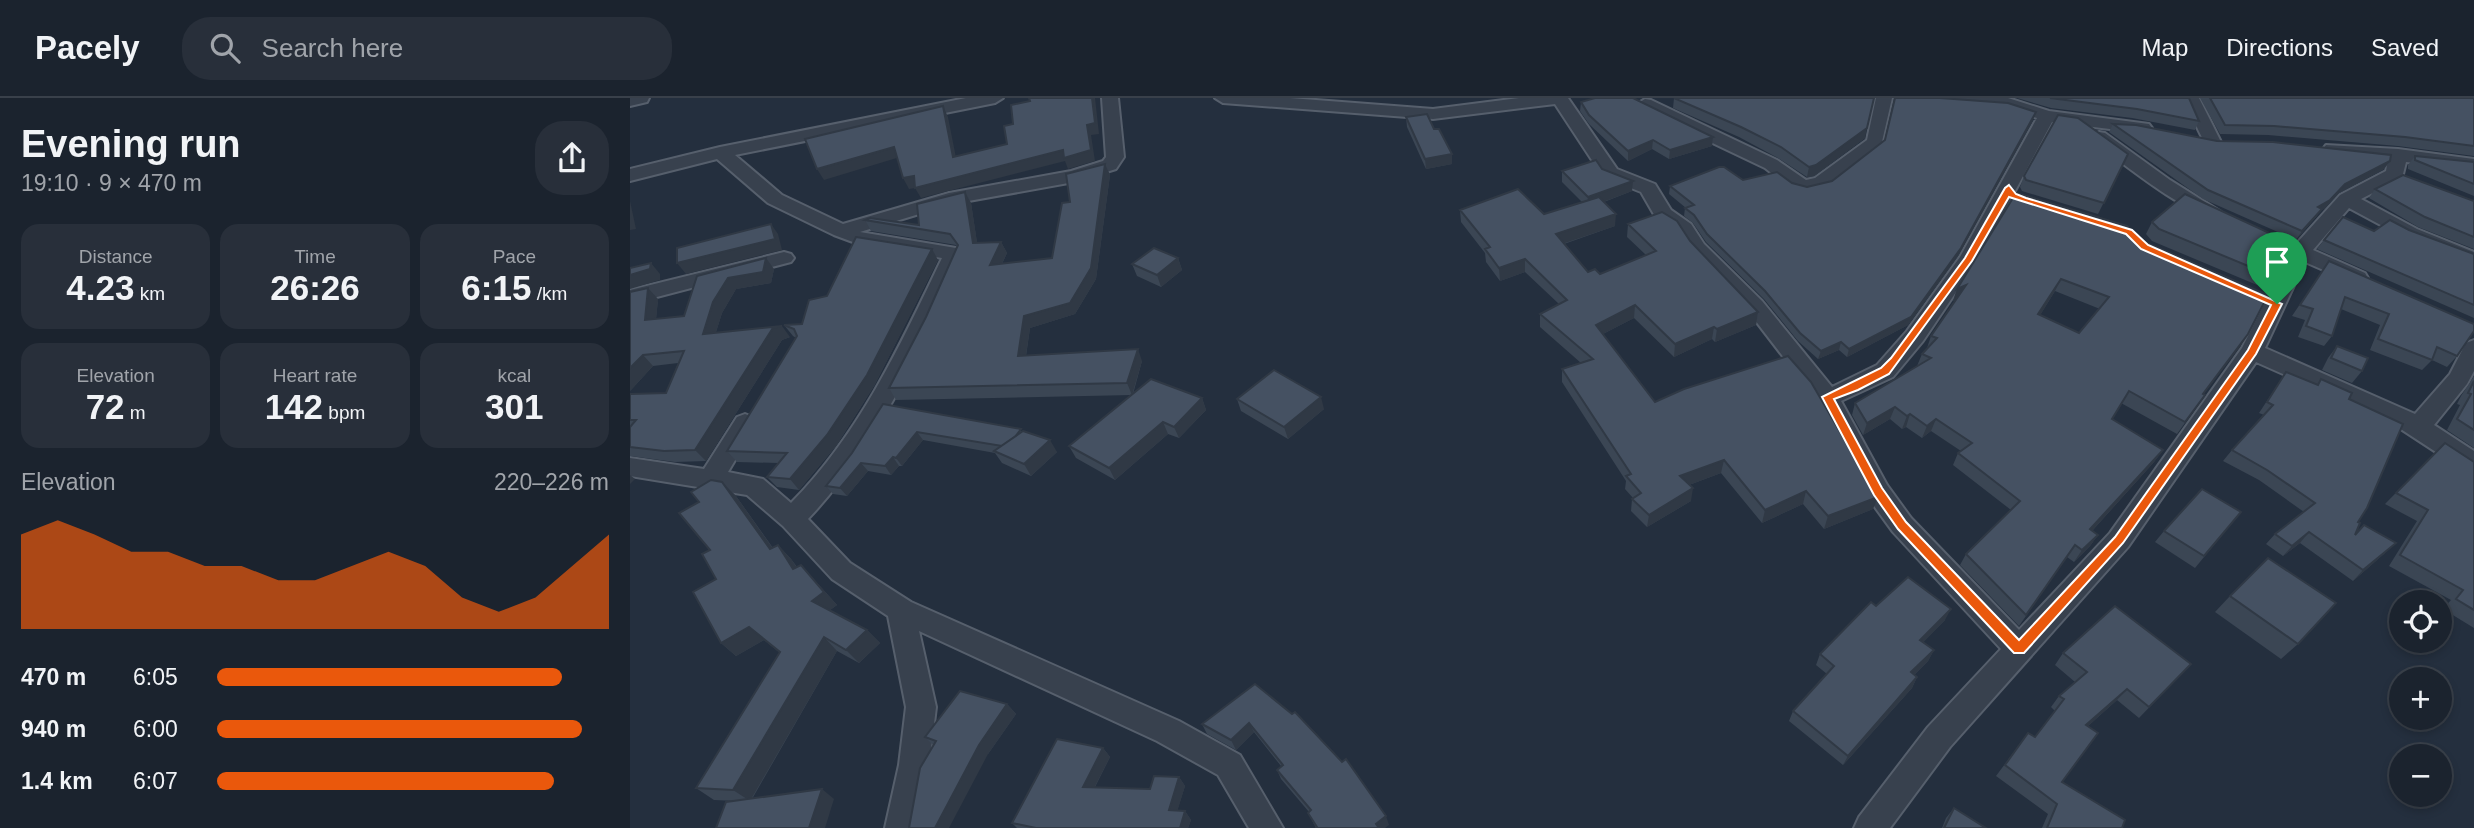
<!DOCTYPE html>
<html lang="en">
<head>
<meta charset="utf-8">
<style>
	body { margin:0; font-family:Arial,sans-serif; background:#282f3a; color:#f1f3f6; height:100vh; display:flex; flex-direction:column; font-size:26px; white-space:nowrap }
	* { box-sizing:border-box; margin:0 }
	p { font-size:23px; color:#a0a4aa }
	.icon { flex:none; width:38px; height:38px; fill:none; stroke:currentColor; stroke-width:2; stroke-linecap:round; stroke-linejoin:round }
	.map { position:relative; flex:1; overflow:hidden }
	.panel { display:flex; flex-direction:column; background:#1b232e; width:630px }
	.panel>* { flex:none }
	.tools { position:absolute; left:1759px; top:492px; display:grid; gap:14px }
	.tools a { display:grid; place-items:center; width:63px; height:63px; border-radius:50%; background:#1b232e; box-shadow:0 4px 10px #0003,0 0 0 2px #39404a; font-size:35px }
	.pin { position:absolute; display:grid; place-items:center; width:60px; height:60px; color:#fff; margin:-72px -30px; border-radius:50% 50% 50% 0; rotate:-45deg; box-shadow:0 0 7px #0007 }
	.pin .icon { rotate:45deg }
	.round { display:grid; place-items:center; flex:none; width:74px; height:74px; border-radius:28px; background:#282f3a }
	.overview { display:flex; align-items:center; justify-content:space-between; height:119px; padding:0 21px }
	h1 { font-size:38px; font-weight:600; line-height:52px }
	.metrics { display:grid; grid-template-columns:repeat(3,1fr); gap:10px; height:119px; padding:7px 21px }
	.metrics div { display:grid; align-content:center; border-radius:18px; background:#282f3a; text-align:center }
	.metrics b { font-size:35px; font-weight:600 }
	.metrics small { font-size:19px; font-weight:400 }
	.metrics p { font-size:19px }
	.chart { height:196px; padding:14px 21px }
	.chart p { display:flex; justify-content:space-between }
	.chart svg { width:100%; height:126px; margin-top:7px; fill:#ea580c; opacity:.7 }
	ul { padding:0 21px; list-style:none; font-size:23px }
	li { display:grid; grid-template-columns:112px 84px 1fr; align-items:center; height:52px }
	li i { height:18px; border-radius:9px; background:#ea580c }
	header { display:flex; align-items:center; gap:42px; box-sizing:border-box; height:98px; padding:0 35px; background:#1b232e; border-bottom:2px solid #39404a }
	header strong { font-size:33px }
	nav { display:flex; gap:38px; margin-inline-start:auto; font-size:24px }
	.search { width:490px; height:63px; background:#282f3a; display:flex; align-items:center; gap:18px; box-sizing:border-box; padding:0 24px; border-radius:28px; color:#a0a4aa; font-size:26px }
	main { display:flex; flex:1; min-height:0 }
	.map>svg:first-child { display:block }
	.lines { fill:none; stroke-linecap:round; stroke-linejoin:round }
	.street-casing { stroke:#565f6c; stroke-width:4 }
	.street { fill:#38414e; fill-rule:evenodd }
	.wall { fill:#3b4654; fill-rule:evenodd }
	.shaded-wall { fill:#303945 }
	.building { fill:#455162; stroke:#303945; stroke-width:2; fill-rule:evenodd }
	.route { fill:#ea580c; stroke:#fff; stroke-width:2; fill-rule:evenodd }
</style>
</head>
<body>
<header>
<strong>Pacely</strong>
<div class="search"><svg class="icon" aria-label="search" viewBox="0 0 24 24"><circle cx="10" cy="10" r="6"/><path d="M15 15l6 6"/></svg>Search here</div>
<nav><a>Map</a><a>Directions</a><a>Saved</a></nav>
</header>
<main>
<section class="panel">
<div class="overview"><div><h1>Evening run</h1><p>19:10 · 9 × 470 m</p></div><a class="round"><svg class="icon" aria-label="share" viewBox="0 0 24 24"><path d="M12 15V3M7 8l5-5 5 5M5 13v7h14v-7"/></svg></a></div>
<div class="metrics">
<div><p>Distance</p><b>4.23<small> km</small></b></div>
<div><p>Time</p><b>26:26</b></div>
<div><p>Pace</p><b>6:15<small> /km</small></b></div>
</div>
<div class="metrics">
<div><p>Elevation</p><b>72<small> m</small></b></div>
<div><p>Heart rate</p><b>142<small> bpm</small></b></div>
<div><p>kcal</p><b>301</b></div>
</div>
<div class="chart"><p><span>Elevation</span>220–226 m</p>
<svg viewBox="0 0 160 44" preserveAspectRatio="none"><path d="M0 44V11L10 6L20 11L30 17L40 17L50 22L60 22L70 27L80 27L90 22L100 17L110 22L120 33L130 38L140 33L150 22L160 11V44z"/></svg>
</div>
<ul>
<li><b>470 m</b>6:05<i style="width:88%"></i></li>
<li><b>940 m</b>6:00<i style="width:93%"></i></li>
<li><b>1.4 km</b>6:07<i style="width:86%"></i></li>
</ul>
</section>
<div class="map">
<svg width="1844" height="730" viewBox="0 0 1844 730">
	<rect width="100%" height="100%" fill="#242f3e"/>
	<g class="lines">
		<defs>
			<g id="street">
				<polygon points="0,0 19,0 17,4 0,8"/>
				<path d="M336,0H373L365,5L105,57L152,97L213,126L319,95L441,73L473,63L476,59L472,0H488L494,59L486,71L444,84L322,106L230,134L326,150L332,160C290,253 249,346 178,421L220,465L281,504L549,623L610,657L653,730H619L588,677L527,643L289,533L306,609L299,667L287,730H255L269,667L276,609L258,518L202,481L153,428L117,397L0,378V360L74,371L107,319L115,316L123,319L127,325L98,374L133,381L161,405C230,335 270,248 312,160L231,147L204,137L138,105L87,61L0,83V71L90,49Z"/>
				<polygon points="585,0 660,0 803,11 889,0 938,0 987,71 1025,86 1041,112 1061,126 1074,146 1132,203 1202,289 1247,267 1277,233 1330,159 1407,20 1376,10 1315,5 1307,0 1378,0 1419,13 1519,26 1522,30 1513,35 1422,24 1349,160 1293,243 1263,279 1211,303 1257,387 1281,420 1389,532 1480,435 1612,250 1659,157 1646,148 1649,144 1656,142 1667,145 1710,97 1756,73 1758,62 1702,56 1696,55 1693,51 1696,47 1768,51 1844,61 1844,71 1776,64 1772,80 1731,101 1787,131 1844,154 1844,167 1773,139 1719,110 1683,152 1735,175 1738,180 1735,185 1728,187 1675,164 1635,250 1785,316 1820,276 1836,245 1844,242 1844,273 1837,286 1804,327 1844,353 1844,375 1835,373 1757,322 1626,264 1498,449 1320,649 1260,730 1224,730 1229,719 1298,629 1371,551 1263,434 1239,401 1188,304 1118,213 1060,154 1047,134 1026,120 1011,94 973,79 925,6 803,21 593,5"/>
				<polygon points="1246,0 1262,0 1251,48 1199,88 1176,94 1162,91 1135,70 1009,10 1007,6 1015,1 1021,2 1147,62 1176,82 1185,80 1237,42"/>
				<polygon points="1553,0 1569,0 1591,44 1588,48 1576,48"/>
				<path d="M1469,34L1475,35L1540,82L1591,114L1588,118C1564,124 1485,59 1463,43L1460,39Z"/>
				<polygon points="154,154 161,156 164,160 161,164 0,206 0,192"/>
			</g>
		</defs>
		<!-- street casing -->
		<use href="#street" class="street-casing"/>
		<!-- street -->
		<use href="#street" class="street"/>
	</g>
	<!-- wall -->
	<g class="wall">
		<polygon points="1044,0 1235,40 1184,78 1177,79 1148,60 1109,39 1043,10"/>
		<polygon points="1387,0 1559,0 1569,23 1565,32 1502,20 1421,10"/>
		<polygon points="1570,0 1844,0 1844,58 1768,48 1638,37 1590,36"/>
		<polygon points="951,4 1083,39 1082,48 1039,61 1022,51 998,63 959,26 950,13"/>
		<polygon points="776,19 822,66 796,71 777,29"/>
		<polygon points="1403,22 1328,158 1278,227 1217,259 1209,252 1188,261 1168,243 1134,201 1076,144 1063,125 1054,118 1055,110 1056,110 1039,96 1040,88 1113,82 1177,89 1202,83"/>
		<polygon points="1483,26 1587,43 1760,63 1754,71 1709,95 1694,111 1691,112 1686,119 1666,142 1573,101 1479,34"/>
		<polygon points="1498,56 1468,116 1392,93 1390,89 1394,78"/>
		<polygon points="1785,58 1844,64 1844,98 1778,71 1778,67"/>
		<polygon points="475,66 480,77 466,181 445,216 400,230 396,258 512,263 503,296 572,300 576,312 549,340 538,336 485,382 446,360 439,348 502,297 266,302 259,290 296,219 327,149 326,147 241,133 235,122 289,127 335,94 341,105 347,145 371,144 377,155 372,166 422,160 440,104"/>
		<polygon points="972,71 1002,93 974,104 985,128 934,146 958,174 970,176 1016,157 997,139 998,126 1060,143 1128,214 1126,227 1085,244 1082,241 1044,259 1004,220 973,236 1025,304 1243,411 1194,431 1173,406 1132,425 1091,375 1059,387 1061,403 1017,429 1001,413 1002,401 1003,400 995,391 996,383 932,284 932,271 951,265 910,229 910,216 929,206 895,174 870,183 856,164 855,155 831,124 830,112 914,116 952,104 932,84 932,73"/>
		<polygon points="1745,91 1844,103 1844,151 1788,129 1739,100"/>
		<polygon points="1522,124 1647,180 1639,192 1522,143 1516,136"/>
		<polygon points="1779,132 1844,156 1844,220 1687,151 1694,142 1744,133"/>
		<path d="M1512,143L1618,236L1573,296L1575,297L1547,336L1491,305L1482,321L1533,352L1524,364L1462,433L1468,437L1460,448L1444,464L1437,459L1389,528L1330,467L1336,456L1381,412L1323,367L1328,355L1331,353L1301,333L1292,340L1276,329L1272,331L1260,321L1233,337L1222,317L1225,305L1287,268L1292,256L1297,250L1301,238L1325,202L1323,203L1327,191ZM1425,193L1470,211L1449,235L1410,217Z"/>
		<polygon points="548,160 552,172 531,189 507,178 502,166"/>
		<polygon points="308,162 244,288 206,348 169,392 147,389 137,379 148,365 107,364 97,353 166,240 163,238 154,227 172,226 197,198"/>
		<polygon points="1699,163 1839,240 1827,258 1817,269 1802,262 1792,272 1740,252 1750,227 1711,211 1702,238 1694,248 1668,239 1675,222 1662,218"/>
		<polygon points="144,171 141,185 106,191 92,215 86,234 160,239 152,242 76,363 45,364 0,358 0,296 36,295 48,265 23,268 0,293 28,201 26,221 54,218"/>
		<polygon points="1707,248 1732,273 1722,285 1692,272 1698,260"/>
		<polygon points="1656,274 1687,287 1691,281 1719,301 1728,424 1725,437 1755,455 1723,483 1670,445 1653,458 1636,446 1645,436 1674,414 1629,382 1593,363 1602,352 1634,317 1629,315"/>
		<polygon points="1844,278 1844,350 1817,332 1830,307 1827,306 1831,298"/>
		<polygon points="607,301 694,311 658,341 611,313"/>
		<polygon points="253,306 392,333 427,354 401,378 372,365 365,355 293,342 272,368 269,368 261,377 238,373 217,398 203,396 196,388 222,355"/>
		<polygon points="1815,345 1844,364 1844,530 1813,511 1821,502 1759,468 1787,423 1755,406"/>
		<polygon points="92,384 106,398 143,450 148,447 161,461 167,469 171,467 207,507 200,512 237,532 250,545 229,565 207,553 122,701 204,701 107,703 84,702 66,690 150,555 134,542 106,558 91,545 86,481 69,404"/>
		<polygon points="1611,414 1565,470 1525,444 1534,433"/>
		<polygon points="1600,498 1668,546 1651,561 1585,514"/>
		<polygon points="1246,508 1315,522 1293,544 1304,552 1298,563 1284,577 1287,579 1282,590 1213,667 1159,623 1163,613 1197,576 1186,567 1190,556"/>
		<polygon points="1433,555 1561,566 1509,620 1487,602 1458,628 1432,684 1492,730 1412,730 1418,716 1366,678 1398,635 1405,639 1425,613 1421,609 1429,598 1445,584 1425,567"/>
		<polygon points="625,586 759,727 686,730 678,715 679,714 651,681 647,672 651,668 624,634 606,652 577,636 572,626"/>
		<polygon points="377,606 386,616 358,656 303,647 295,639"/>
		<polygon points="473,650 480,659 465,689 520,691 549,679 555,688 547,713 555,713 561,722 558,730 387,730 382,725"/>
		<polygon points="1324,710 1356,730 1312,730 1316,720"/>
	</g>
	<!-- shaded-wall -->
	<g class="shaded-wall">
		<polygon points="462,0 465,0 469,36 461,37 465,63 438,71 435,63 291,100 285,90 279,91 273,80 457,27"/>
		<polygon points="313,8 318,19 328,70 323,59"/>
		<polygon points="1406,14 1403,22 1328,158 1278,227 1217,259 1219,251"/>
		<polygon points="1237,30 1235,40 1184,78 1177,79 1179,69"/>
		<polygon points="1083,39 1082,48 1039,61 1040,52"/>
		<polygon points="1023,42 1022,51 998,63 998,53"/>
		<polygon points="264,49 270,59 194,82 187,71"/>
		<polygon points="822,56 822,66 796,71 795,61"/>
		<polygon points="1760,63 1754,71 1709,95 1694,111 1691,112 1686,119 1666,142 1688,109 1715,86"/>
		<polygon points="475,66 480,77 466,181 445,216 400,230 394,270 388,258 394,218"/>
		<polygon points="1003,83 1002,93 957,110 958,99"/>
		<polygon points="335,94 341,105 349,157 343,145"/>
		<polygon points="0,103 6,131 0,132"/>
		<polygon points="986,116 985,128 926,148 926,136"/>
		<polygon points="141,126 148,136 152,152 56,176 47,165"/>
		<polygon points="371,144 377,155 366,178 360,167"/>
		<polygon points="302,151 308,162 244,288 206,348 169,392 160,381"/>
		<polygon points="136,160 144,171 141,185 106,191 92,215 82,247 73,236 83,204 98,180"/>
		<polygon points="548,160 552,172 531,189 527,177"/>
		<polygon points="895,161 895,174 870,183 869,170"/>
		<polygon points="21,165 30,176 30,182 0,191 0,177"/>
		<polygon points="1431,181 1425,193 1403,229 1408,216"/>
		<polygon points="1336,187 1331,199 1323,203 1327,191"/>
		<polygon points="18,190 28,201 25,233 15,222"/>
		<polygon points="1005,207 1004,220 965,240 966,227"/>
		<polygon points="1128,214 1126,227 1085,244 1087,231"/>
		<polygon points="152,228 160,239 152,242 76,363 65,352 143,230"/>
		<polygon points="1084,229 1082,241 1044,259 1045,246"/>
		<polygon points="1618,236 1610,249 1564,308"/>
		<polygon points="1211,244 1209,252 1188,261 1191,253"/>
		<polygon points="508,251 512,263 502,297 497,285"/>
		<polygon points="13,257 23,268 0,293 0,270"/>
		<polygon points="691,299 694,311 658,341 654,329"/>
		<polygon points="572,300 576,312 549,340 544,329"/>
		<polygon points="1265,309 1260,321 1233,337 1237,325"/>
		<polygon points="1280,316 1276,329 1272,331 1277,318"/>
		<polygon points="1306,321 1301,333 1292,340 1297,328"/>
		<polygon points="533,324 538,336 485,382 479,370"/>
		<polygon points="287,334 293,342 272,368 266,360"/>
		<polygon points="420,342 427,354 401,378 394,366"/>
		<polygon points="1533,352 1524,364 1453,443 1460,431"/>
		<polygon points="263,359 269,368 261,377 255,368"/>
		<polygon points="1094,362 1091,375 1048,391 1050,378"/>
		<polygon points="231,365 238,373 217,398 210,390"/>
		<polygon points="0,377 5,381 0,386"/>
		<polygon points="92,384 106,398 153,465 140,451"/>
		<polygon points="1063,390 1061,403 1017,429 1019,417"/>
		<polygon points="1176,393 1173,406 1132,425 1135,412"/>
		<polygon points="1248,399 1243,411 1194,431 1198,418"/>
		<polygon points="1679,434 1670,445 1653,458 1662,448"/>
		<polygon points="1468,437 1460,448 1444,464 1452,452"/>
		<polygon points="1766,445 1755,455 1723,483 1733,472"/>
		<polygon points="148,447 161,461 177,485 163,471"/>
		<polygon points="171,467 207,507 195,516 182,503"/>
		<polygon points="1321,511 1315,522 1285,553 1290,542"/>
		<polygon points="119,529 134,542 106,558 91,545"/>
		<polygon points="237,532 250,545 229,565 216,552"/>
		<polygon points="194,539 207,553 120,703 103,692"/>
		<polygon points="1304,552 1298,563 1276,585 1281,574"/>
		<polygon points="1287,579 1282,590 1213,667 1218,658"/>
		<polygon points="1497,591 1487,602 1447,638 1456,627"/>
		<polygon points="377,606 386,616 358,656 319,730 305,730 349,647"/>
		<polygon points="619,625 624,634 606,652 601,642"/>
		<polygon points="473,650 480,659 460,698 453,689"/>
		<polygon points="549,679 555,688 545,721 539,712"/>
		<polygon points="192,691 204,701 195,730 179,730"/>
		<polygon points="555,713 561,722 558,730 550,730"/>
		<polygon points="756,718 759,727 755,730 747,730 746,726"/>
	</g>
	<!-- building -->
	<g class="building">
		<polygon points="399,0 462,0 465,25 457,27 461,52 434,60 433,52 285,90 284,78 273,80 264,49 187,71 175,41 313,8 323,59 377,46 374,28 383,26 381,7 400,3"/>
		<polygon points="965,0 1003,0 1083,39 1040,52 1023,42 998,53 959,17 951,4"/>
		<polygon points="1044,0 1244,0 1237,30 1186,67 1179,69 1151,49 1111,29"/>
		<polygon points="1265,0 1310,0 1378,5 1406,14 1331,150 1281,219 1219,251 1211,244 1191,253 1170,235 1135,193 1077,136 1064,117 1055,110 1064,107 1040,88 1089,69 1094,69 1113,82 1147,74 1162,85 1177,89 1202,83 1255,42"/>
		<polygon points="1420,0 1559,0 1569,23 1507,11"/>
		<polygon points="1580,0 1844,0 1844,48 1775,39 1644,28 1595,27"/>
		<polygon points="797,16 804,31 809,31 822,56 795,61 776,19"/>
		<polygon points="1428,17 1448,20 1498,56 1474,105 1396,82 1394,78"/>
		<polygon points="1483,26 1506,27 1587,43 1643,44 1761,57 1760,63 1715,86 1700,102 1688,109 1692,111 1672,133 1578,92"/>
		<polygon points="1785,58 1844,64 1844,86 1785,62"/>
		<polygon points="966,62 972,71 1003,83 958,99 932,73"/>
		<polygon points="475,66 461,170 440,205 394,218 388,258 508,251 497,285 259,290 296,219 328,147 320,136 235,122 240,120 289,127 287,106 335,94 343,145 371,144 360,167 422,160 432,105 440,104 436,76"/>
		<polygon points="1773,77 1844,103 1844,139 1795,119 1745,91"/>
		<polygon points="888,91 914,116 969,99 986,116 926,136 958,174 965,171 970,176 1026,153 998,126 1032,114 1047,123 1060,143 1128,214 1087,231 1084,229 1045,246 1005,207 966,227 1025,304 1054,291 1158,258 1181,284 1248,399 1198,418 1176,393 1135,412 1094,362 1050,378 1063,390 1019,417 1002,401 1011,395 996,378 1001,376 932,271 963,261 910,216 937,202 895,161 869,170 855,151 860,149 830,112"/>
		<path d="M1386,95L1497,128L1512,143L1638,197L1618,236L1573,296L1575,297L1555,324L1499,293L1482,321L1533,352L1460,431L1468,437L1452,452L1445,447L1396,517L1336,456L1390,403L1328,355L1342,345L1306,321L1297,328L1280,316L1277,318L1265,309L1237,325L1225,305L1301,260L1292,256L1307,240L1301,238L1336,187L1327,191ZM1431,181L1479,199L1449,235L1408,216Z"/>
		<polygon points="1555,96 1663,146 1647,180 1529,131 1522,124"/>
		<polygon points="1713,119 1744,133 1760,122 1779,132 1844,156 1844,207 1694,142"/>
		<polygon points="141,126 145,141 47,165 47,150"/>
		<polygon points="226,139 302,151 237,277 197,337 160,381 137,379 157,355 97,353 167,238 164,231 154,227 172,226 179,202 197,198"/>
		<polygon points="524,150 548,160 527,177 502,166"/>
		<polygon points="136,160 133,174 98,180 83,204 73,236 152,228 143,230 65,352 34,353 0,349 0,329 6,322 0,322 0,296 36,295 54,253 13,257 0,270 0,194 18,190 15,222 54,218 67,178"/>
		<polygon points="1699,163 1844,226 1844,233 1827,258 1807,249 1802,262 1748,241 1759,216 1715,199 1702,238 1676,228 1683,211 1670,207"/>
		<polygon points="21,165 20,171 0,177 0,170"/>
		<polygon points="1707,248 1738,260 1732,273 1701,260"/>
		<polygon points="644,272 691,299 654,329 607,301"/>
		<polygon points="1656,274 1688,287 1691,281 1722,295 1719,301 1773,326 1737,410 1728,424 1730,425 1725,437 1734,427 1766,445 1733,472 1679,434 1662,448 1645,436 1685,405 1637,372 1602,352 1643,307 1637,304"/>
		<polygon points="521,281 572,300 544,329 533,324 479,370 439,348"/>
		<polygon points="1844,283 1844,332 1827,321 1841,296 1838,295"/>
		<polygon points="253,306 391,331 385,339 372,348 287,334 266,360 263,359 255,368 231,365 210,390 196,388 222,355"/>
		<polygon points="393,333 420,342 394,366 364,353"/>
		<polygon points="1815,345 1844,364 1844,512 1826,501 1833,492 1770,457 1798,412 1766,395"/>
		<polygon points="81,382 92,384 140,451 148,447 163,471 171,467 194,494 182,503 237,532 216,552 194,539 103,692 66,690 150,554 119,529 91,545 63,494 86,481 72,456 80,452 49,415 69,404 61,394"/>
		<polygon points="1572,391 1611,414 1574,458 1534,433"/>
		<polygon points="1638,460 1706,505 1668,546 1600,498"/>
		<polygon points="1278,479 1321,511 1290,542 1304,552 1281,574 1287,579 1218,658 1163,613 1204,568 1190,556 1241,504 1246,508"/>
		<polygon points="1485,508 1561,566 1519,609 1497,591 1456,627 1468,635 1432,684 1495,722 1492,730 1417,730 1427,706 1375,667 1398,635 1405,639 1434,601 1429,598 1457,574 1433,555"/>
		<polygon points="625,586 662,616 665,614 712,664 716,661 756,718 746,726 749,730 686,730 687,729 678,715 681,712 647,672 653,667 619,625 601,642 572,626"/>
		<polygon points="330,593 377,606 349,647 305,730 279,730 290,670 306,643 295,639"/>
		<polygon points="427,641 473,650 453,689 520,691 524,678 549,679 539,712 555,713 550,730 406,730 382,725"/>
		<polygon points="192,691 179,730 86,730 96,704"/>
		<polygon points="1324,710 1356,730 1314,730"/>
	</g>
	<!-- route -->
	<path class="route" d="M1379,87L1386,96L1396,100L1502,132L1518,147L1652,206L1626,256L1493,445L1394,555H1384L1268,431L1244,397L1192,299L1251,270L1261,260L1335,160L1375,90ZM1379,99L1496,136L1511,151L1641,207L1618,252L1485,439L1389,542L1276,424L1252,390L1204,301L1228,292L1259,276L1342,163Z"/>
</svg>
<div class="tools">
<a><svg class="icon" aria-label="locate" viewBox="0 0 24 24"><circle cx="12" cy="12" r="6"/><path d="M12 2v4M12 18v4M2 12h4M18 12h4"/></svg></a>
<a>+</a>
<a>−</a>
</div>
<div class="pin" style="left:1647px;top:206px;background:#1e9e55"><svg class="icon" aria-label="arrive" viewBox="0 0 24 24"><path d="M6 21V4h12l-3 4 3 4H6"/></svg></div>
</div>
</main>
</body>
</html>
